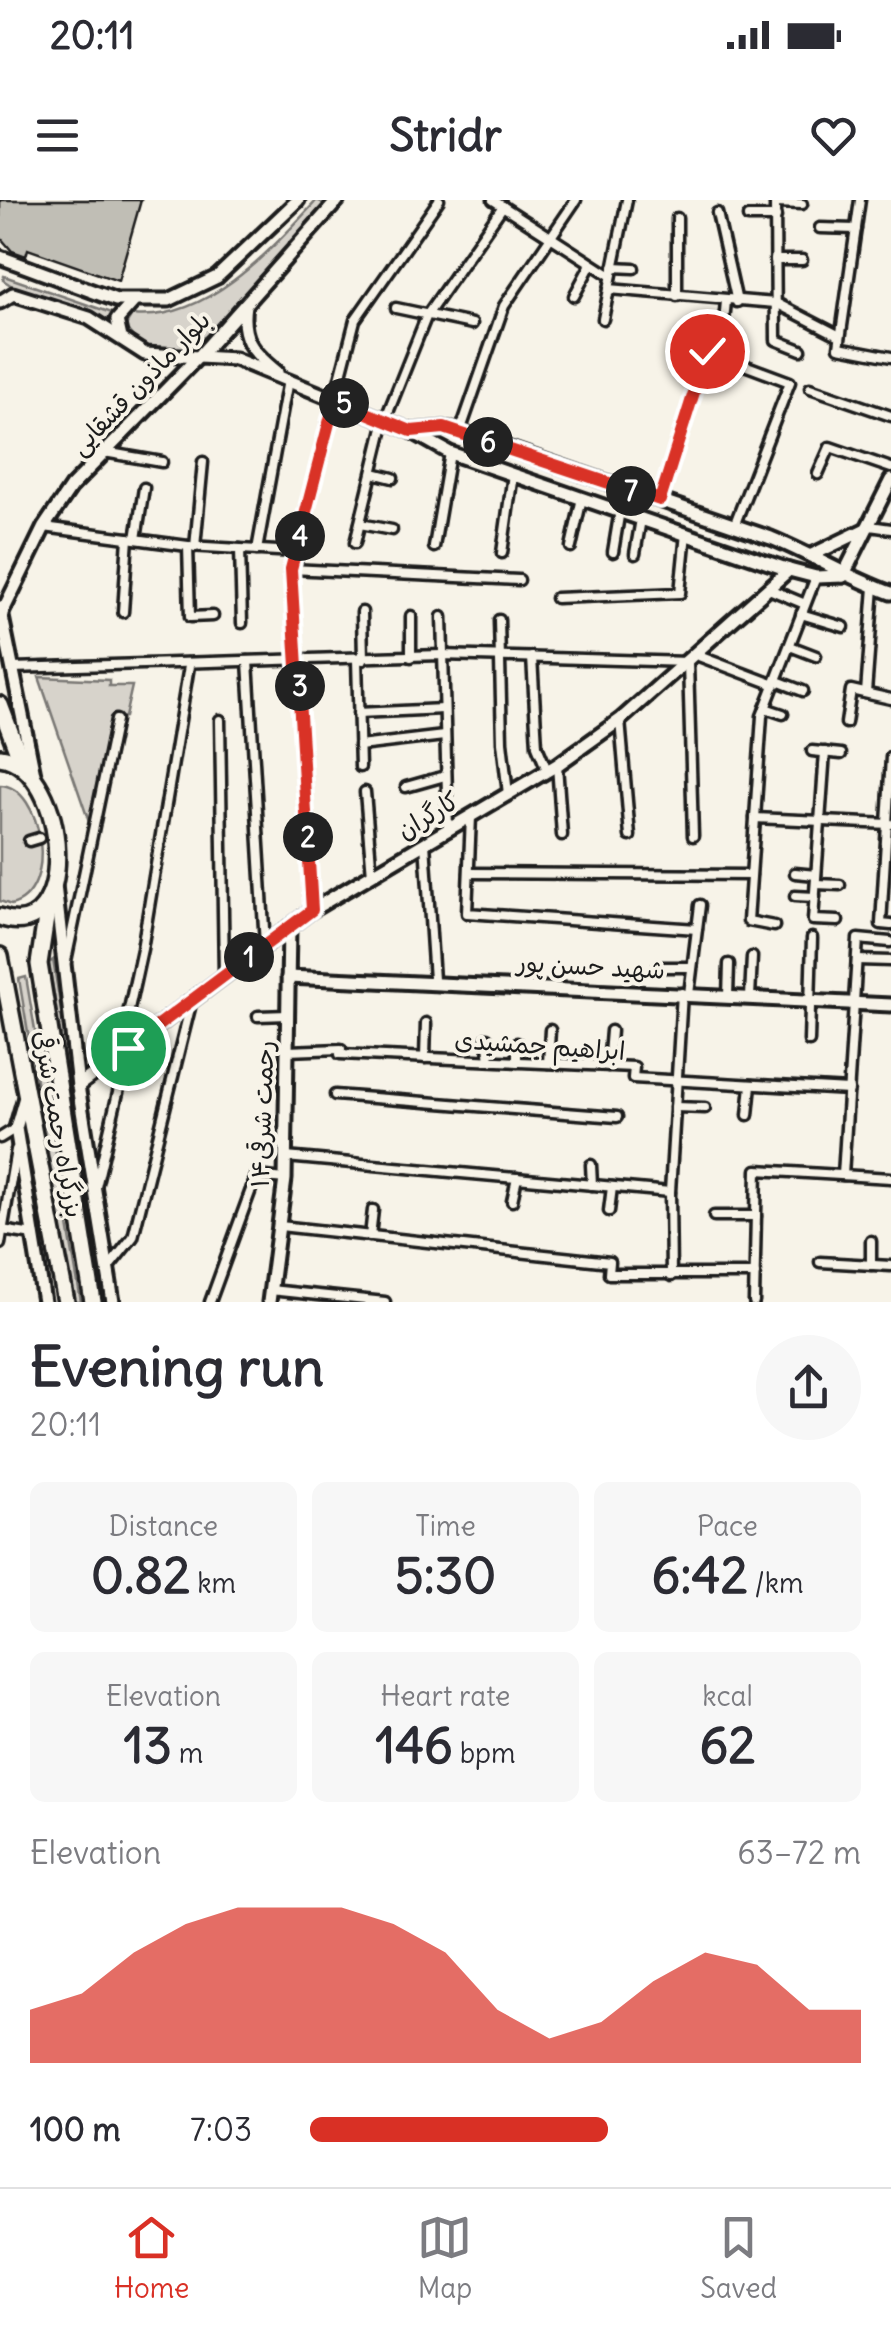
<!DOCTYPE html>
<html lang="en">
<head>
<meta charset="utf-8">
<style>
	body { margin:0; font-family:Delius,"Playpen Sans Arabic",sans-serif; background:#f7f7f7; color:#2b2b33; height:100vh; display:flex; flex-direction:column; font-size:38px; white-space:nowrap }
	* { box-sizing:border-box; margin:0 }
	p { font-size:32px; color:#7c7c81 }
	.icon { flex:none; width:55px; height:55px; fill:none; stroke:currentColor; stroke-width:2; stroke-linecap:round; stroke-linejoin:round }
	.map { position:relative; height:1102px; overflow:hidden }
	.panel { display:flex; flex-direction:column; background:#fff; flex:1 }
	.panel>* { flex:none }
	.pin { position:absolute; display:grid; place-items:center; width:85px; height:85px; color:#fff; margin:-42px; border:5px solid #fff; border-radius:50%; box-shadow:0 2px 10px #0007 }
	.km { position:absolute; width:50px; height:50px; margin:-25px; border-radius:50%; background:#222; color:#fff; font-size:28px; line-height:50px; text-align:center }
	.round { display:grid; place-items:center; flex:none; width:105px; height:105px; border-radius:52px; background:#f7f7f7 }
	.overview { display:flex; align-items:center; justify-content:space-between; height:170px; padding:0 30px }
	h1 { font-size:55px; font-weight:700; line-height:75px }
	.metrics { display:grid; grid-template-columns:repeat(3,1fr); gap:15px; height:170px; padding:10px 30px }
	.metrics div { display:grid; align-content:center; border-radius:15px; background:#f7f7f7; text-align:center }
	.metrics b { font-size:50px; font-weight:700 }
	.metrics small { font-size:28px; font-weight:400 }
	.metrics p { font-size:28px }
	.chart { height:280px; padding:20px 30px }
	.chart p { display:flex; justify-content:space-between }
	.chart svg { width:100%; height:180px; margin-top:10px; fill:#d93025; opacity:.7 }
	ul { padding:0 30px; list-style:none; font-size:32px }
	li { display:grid; grid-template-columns:160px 120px 1fr; align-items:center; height:75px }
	li i { height:25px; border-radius:12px; background:#d93025 }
	.status { display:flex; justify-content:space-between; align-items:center; height:70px; padding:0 50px; background:#fff; direction:ltr }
	.status svg { height:28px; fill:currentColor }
	header { display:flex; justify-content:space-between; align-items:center; height:130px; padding:0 30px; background:#fff; font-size:45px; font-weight:700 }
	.menu { display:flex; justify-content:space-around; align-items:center; height:140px; border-top:2px solid #e1e1e2; background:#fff; font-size:28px; color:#7c7c81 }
	.menu a { display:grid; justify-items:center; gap:5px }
	.menu .on { color:#d93025 }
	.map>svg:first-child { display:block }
	.green { fill:#d7d3cb; stroke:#7a7874; stroke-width:2.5 }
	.building { fill:#c0beb5; stroke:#1c1c1c; stroke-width:2.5 }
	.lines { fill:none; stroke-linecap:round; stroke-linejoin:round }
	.street-casing { stroke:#1c1c1c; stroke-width:15 }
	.secondary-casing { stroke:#1c1c1c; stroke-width:19 }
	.highway-casing { stroke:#1c1c1c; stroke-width:22 }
	.street { stroke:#f7f3e8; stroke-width:8 }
	.secondary { stroke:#f7f3e8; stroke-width:11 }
	.highway { stroke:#f7f3e8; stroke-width:15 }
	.route-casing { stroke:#fff; stroke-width:20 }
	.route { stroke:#d93025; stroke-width:12 }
	.labels { text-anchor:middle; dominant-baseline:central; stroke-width:8; stroke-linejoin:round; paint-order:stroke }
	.street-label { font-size:25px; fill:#1c1c1c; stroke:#f7f3e8 }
</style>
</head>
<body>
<div class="status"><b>20:11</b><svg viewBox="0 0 49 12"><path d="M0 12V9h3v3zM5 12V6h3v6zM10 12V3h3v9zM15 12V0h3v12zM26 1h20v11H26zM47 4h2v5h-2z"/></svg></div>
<header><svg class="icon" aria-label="menu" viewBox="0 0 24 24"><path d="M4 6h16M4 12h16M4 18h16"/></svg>Stridr<svg class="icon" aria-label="heart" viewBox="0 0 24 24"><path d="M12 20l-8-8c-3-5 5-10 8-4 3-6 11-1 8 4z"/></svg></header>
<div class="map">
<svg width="891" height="1102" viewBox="0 0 891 1102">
	<rect width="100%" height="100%" fill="#f7f3e8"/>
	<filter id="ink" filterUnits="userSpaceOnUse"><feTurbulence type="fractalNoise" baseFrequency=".01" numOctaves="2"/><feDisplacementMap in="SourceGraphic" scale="20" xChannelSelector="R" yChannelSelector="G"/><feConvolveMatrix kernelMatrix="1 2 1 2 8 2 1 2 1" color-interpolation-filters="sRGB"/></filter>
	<g filter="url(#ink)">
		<!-- green -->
		<g class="green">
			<path d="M317,0L326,4L209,134L189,147L173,152L142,148L125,127L132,115C206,123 271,50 317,0Z"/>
			<polygon points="4,76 115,114 111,125 21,92 3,80"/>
			<polygon points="39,477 109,480 109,486 132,486 125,517 110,518 90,625"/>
			<path d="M0,585C43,586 60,693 11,705L0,701Z"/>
			<polygon points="53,760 107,1102 103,1102 49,763"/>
			<polygon points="26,777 81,1102 73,1102 19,779"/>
		</g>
		<!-- building -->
		<polygon class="building" points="0,0 141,0 118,81 28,49 26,56 12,51 0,37"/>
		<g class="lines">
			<defs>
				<g id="street">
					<polyline points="493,0 611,76"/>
					<polyline points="775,0 776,140 801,150"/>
					<polyline points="860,0 839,147 891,157"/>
					<polyline points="775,3 802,4"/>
					<polyline points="717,13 737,102"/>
					<polyline points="748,17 776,17"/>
					<polyline points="677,18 677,96"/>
					<polyline points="820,28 856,29"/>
					<polyline points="775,60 802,60"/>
					<polyline points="613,67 634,68"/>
					<polyline points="609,89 776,103 840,136"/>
					<polyline points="574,96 590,66"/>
					<polyline points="396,108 472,124"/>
					<polyline points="603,119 627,0"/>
					<polyline points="723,133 726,101"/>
					<polyline points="810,188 891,216"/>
					<polyline points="460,232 504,106 576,0"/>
					<polyline points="104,252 162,262"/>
					<polyline points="373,273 393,278"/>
					<polyline points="818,274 830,247 891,268"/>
					<polyline points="659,300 707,151 790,182 734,326"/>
					<polyline points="360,324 392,330"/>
					<polyline points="870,326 891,329"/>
					<polyline points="44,327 188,346 295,352"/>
					<polyline points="136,339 144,288"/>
					<polyline points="355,343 385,220 427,115 503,6"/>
					<polyline points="188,346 190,417 213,416"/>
					<polyline points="195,347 203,262"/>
					<polyline points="434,347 450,253"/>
					<polyline points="571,347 582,298"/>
					<polyline points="240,349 242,423"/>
					<polyline points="257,350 288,180"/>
					<polyline points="613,352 620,310"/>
					<polyline points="502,353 513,274"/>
					<polyline points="635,354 641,319"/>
					<polyline points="291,369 519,380"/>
					<polyline points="769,389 805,404"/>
					<polyline points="556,398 680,393 686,333"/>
					<polyline points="123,412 128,338"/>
					<polyline points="362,412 363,460"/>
					<polyline points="801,414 844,427"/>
					<polyline points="411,416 411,457"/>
					<polyline points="442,417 448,629"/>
					<polyline points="499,420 502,542 508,594"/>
					<polyline points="790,446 816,456"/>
					<polyline points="696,455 775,485"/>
					<polyline points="532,457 537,546 547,570"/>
					<polyline points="357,460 360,567"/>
					<polyline points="248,461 265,745"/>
					<polyline points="12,468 441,455 688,462 693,636"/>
					<polyline points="777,481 803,491"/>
					<polyline points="866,493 874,387"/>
					<polyline points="765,508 783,514"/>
					<polyline points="358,513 443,509"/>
					<polyline points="220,520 224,775"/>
					<polyline points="620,520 630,636"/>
					<polyline points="846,523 851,490 891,499"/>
					<polyline points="359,546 444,536"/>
					<polyline points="812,551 841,554"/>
					<polyline points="825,552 813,720 838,721"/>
					<polyline points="891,557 881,724 891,725"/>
					<polyline points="557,565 562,635"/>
					<polyline points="406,587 445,576"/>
					<polyline points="365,592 372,675"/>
					<polyline points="471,616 467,713 697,729"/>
					<polyline points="755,618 890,624"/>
					<polyline points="29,641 39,638"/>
					<polyline points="425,643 434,780"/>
					<polyline points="469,673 751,675"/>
					<polyline points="795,673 816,675"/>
					<polyline points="816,684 840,685"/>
					<polyline points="795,696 815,697"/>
					<polyline points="312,710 291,369 355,120 439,0"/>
					<polyline points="774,726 748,721 762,516 816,377"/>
					<polyline points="857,760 891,761"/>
					<polyline points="66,761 116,520"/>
					<polyline points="658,767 692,767"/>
					<polyline points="689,794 700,705"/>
					<polyline points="728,796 729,764"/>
					<polyline points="750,797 752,757"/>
					<polyline points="258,816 288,815"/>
					<polyline points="487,838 490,860"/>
					<polyline points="809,841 812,738"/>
					<polyline points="287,851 341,849"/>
					<polyline points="340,854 634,867 633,878 849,890"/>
					<polyline points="119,855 142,749 189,466"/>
					<polyline points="425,858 426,823"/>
					<polyline points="517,862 517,843"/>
					<polyline points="548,863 550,830"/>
					<polyline points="608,866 611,831"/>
					<polyline points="335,895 617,917"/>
					<polyline points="675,907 705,908"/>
					<polyline points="748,915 751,885"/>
					<polyline points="0,938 16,928"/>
					<polyline points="286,957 670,992"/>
					<polyline points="591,965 592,985"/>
					<polyline points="843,975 858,739 890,742"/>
					<polyline points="96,987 128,850"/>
					<polyline points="512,1001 517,978"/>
					<polyline points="609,1011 612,987"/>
					<polyline points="714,1016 756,1016"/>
					<polyline points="280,1026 610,1062 609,1074 755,1074"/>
					<polyline points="2,1030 33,1035"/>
					<polyline points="370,1036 373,1010"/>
					<polyline points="871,1041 871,1065"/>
					<polyline points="0,1044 16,950"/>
					<polyline points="820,1062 891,1066"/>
					<polyline points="108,1068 133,1037 191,804"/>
					<polyline points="671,1076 670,992 682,793"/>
					<polyline points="270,1090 385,1102"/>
					<polyline points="210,1102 256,976 285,979"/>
					<polyline points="754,1102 757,970 891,978"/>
				</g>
				<g id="secondary">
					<polyline points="0,57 116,100 169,100 217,77 298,0"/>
					<polyline points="0,102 13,94 89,118 145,154 235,159 411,231 450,253 789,370 816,377 843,376"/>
					<path d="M245,105C240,138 252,152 277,172"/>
					<polyline points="121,138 117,120 134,101"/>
					<path d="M411,231L444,228L460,232L771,338C813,355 849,378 891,393"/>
					<polyline points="812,355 866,329"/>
					<polyline points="843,376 891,280"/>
					<polyline points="0,407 35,579"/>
					<polyline points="1,415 44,327 71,287 201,154 338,0"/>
					<polyline points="55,685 78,886 113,1102"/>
					<polyline points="288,777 891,805"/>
					<polyline points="78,886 312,710 557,565 620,520 789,370"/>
					<polyline points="25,897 16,928 44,1102"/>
					<polyline points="269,1102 285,979 289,727"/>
				</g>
				<g id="highway">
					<polyline points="0,505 23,566"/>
					<path d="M0,557C71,567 80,748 0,717"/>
					<polyline points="49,698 39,764 93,1102"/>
					<polyline points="0,756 66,1102"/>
				</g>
			</defs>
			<!-- street casing -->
			<use href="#street" class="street-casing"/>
			<!-- secondary casing -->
			<use href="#secondary" class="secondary-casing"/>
			<!-- highway casing -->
			<use href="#highway" class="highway-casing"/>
			<!-- street -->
			<use href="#street" class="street"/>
			<!-- secondary -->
			<use href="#secondary" class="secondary"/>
			<!-- highway -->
			<use href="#highway" class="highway"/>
		</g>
	</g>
	<g class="lines" filter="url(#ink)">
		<defs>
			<polyline id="route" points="128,848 312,710 291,369 335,200 411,231 444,228 660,300 707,151"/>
		</defs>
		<!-- route casing -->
		<use href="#route" class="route-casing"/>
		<!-- route -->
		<use href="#route" class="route"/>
	</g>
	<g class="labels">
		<!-- street labels -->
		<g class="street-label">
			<text transform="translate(140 183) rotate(-46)">بلوار ماذون قشقایی</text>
			<text transform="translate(428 615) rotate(-31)">کارگران</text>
			<text transform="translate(591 766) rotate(3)">شهید حسن پور</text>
			<text transform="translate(540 845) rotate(4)">ابراهیم جمشیدی</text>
			<text transform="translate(262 914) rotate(-88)">۱۴رحمت شرقی</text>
			<text transform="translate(59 924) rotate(80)">بزرگراه رحمت شرقی</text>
		</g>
	</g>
</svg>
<div class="pin" style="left:128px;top:848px;background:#1e9e55"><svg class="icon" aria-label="arrive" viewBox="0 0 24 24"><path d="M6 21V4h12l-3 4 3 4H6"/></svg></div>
<div class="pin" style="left:707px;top:151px;background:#d93025"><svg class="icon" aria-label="check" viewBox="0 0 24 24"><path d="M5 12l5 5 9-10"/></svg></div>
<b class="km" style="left:249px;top:757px">1</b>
<b class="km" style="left:308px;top:637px">2</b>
<b class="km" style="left:300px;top:486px">3</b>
<b class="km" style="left:300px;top:336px">4</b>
<b class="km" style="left:344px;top:203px">5</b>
<b class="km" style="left:488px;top:242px">6</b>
<b class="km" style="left:631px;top:291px">7</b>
</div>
<section class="panel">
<div class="overview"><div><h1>Evening run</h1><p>20:11</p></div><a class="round"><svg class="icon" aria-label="share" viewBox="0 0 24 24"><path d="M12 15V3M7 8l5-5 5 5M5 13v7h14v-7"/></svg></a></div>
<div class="metrics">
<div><p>Distance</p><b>0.82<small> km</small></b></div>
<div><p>Time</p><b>5:30</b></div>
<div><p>Pace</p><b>6:42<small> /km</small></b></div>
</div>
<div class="metrics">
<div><p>Elevation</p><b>13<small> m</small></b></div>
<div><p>Heart rate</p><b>146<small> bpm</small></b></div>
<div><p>kcal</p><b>62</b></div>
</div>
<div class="chart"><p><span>Elevation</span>63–72 m</p>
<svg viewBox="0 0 160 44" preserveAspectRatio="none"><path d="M0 44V31L10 27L20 17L30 10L40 6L50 6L60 6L70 10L80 17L90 31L100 38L110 34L120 24L130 17L140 20L150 31L160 31V44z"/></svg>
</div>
<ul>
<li><b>100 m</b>7:03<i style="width:54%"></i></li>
</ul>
</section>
<nav class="menu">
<a class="on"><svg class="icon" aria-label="home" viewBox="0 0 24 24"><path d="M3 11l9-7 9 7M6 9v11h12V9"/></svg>Home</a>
<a><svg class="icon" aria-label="map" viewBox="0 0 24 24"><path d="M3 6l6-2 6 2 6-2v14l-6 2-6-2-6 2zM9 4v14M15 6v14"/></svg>Map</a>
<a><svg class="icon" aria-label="saved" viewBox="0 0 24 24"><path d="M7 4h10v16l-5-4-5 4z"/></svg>Saved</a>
</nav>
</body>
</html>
